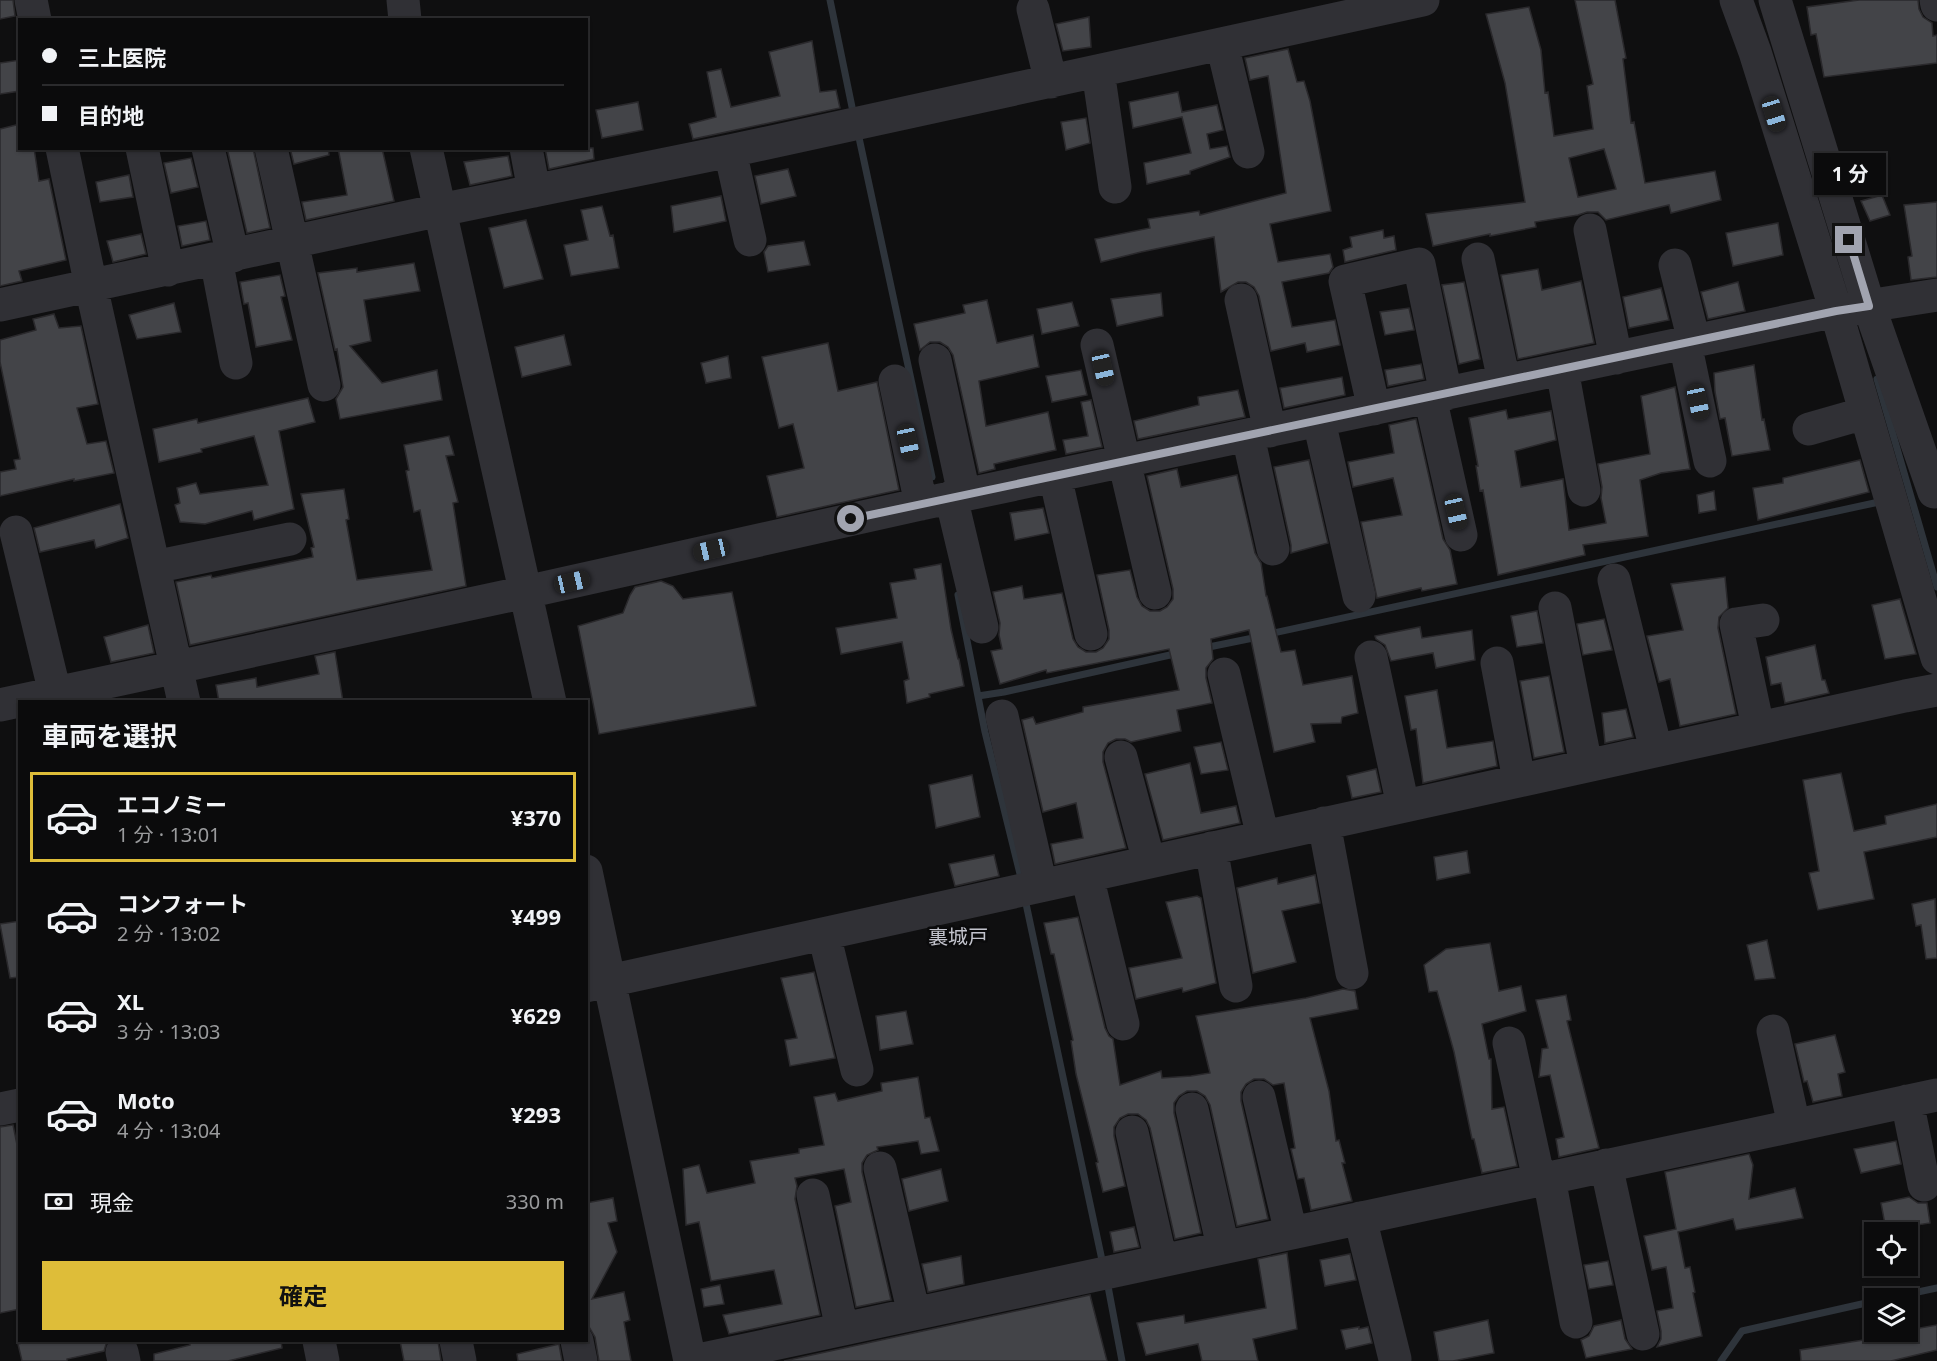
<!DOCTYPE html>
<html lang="ja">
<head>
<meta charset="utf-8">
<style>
	:root { --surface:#0b0b0c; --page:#19191a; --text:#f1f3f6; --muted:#9a9b9d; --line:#2b2b2d; --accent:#debd39 }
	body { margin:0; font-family:"Noto Sans","Noto Sans JP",sans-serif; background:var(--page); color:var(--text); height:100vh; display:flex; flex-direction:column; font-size:22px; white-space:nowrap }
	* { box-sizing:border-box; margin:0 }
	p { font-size:20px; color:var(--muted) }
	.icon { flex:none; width:33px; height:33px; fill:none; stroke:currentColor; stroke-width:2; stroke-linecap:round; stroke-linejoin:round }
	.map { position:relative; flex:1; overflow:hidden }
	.drawer { position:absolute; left:18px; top:700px; width:570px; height:642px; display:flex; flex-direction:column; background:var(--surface); border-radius:0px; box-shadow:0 2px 4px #0004,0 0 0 2px var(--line) }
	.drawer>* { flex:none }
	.hud { position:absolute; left:18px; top:18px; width:570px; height:132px; border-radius:0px; box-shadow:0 2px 4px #0004,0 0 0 2px var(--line); display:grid; align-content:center; height:132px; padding:0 24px; background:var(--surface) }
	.controls { position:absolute; left:1864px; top:1222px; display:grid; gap:12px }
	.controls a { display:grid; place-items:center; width:54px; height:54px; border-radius:0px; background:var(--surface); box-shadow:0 2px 4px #0004,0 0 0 2px var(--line); font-size:30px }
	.end { position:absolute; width:27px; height:27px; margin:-14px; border:8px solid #a1a4b0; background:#111; box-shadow:0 0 0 3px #111 }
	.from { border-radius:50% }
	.bubble { position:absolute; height:42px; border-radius:0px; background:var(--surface); box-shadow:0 2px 4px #0004,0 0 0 2px var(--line); font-size:20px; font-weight:700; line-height:42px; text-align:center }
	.car { position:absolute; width:18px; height:36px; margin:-18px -9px; border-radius:8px; box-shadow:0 0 4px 2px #0007; background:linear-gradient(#222 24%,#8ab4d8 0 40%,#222 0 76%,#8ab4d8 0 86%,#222 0) }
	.hud b { display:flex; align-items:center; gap:21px; height:57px; font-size:22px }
	.hud b+b { border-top:2px solid var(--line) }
	.hud i { width:15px; height:15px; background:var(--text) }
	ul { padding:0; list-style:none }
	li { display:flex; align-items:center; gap:18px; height:90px; margin:0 12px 9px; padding:0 12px; border:3px solid transparent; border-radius:0px }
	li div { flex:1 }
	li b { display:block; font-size:22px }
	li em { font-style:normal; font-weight:700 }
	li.on { border-color:var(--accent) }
	li>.icon { width:54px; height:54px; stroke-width:1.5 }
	h2 { padding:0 24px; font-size:27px; line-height:72px }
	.pay { display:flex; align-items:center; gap:15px; height:66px; padding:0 24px; font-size:22px }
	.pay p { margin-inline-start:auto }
	.button { display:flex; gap:12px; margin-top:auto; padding:12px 24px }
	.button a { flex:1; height:69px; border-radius:0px; background:var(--accent); color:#111; font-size:24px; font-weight:700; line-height:69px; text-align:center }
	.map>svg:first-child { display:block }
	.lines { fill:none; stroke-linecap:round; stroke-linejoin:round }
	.stream { stroke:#2e343b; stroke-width:7 }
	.building { fill:#434448; stroke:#2a292c; stroke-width:1.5; fill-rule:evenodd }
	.minor { stroke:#303035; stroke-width:33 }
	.route { stroke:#a1a4b0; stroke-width:8 }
	.labels { text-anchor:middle; stroke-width:5; stroke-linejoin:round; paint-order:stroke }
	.quarter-label { font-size:20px; fill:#c2c3cc; stroke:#0a0a0b }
</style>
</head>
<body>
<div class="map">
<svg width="1937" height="1361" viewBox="0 0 1937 1361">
	<rect width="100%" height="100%" fill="#0f0f10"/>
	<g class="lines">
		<path class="stream" d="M830,0L852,107
			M858,133L932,477
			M1877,379L1937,587
			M958,595L985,732L1021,878
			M1269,634L1879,502
			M1204,648L1258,637
			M978,696L1004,692L1179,653
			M1025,899L1102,1260
			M1107,1281L1122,1361
			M1885,1299L1937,1288
			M1721,1361L1742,1331L1875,1301"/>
	</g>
	<path class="building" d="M0,0H13L15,16L0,19Z
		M1575,0H1615L1626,58L1623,59L1631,123L1634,122L1645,183L1715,171L1721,200L1671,213L1669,205L1606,220L1598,212H1587L1578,215L1535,222L1536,227L1490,236V234L1433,246L1426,214L1525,202L1505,83L1486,14L1529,7L1541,50L1545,93L1548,92L1554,136L1593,129L1587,86L1593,84ZM1604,149L1616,189L1578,197L1569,158Z
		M1859,0H1918L1919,9L1923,17L1932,23L1933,36L1937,35V63L1824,77L1816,34L1811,35L1807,7Z
		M1089,17L1091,47L1063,51L1056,24Z
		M812,41L820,92L836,90L840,108L693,139L689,124L716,117L707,72L721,69L731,107L780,96L769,52Z
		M1288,49L1297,82L1304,81L1310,101L1331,211L1270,224L1278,262L1330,254L1333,267L1329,273L1282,282L1292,327L1335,320L1340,345L1307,352L1305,343L1271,351L1259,296L1254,287L1246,282H1238L1221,292L1214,237L1141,252L1101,262L1095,239L1150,228L1148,219L1199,211L1200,215L1286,193L1268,76L1250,80L1245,58Z
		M20,60V91L0,94V63Z
		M1178,92L1182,112L1217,105L1223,130L1207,134L1210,149L1227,146L1230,157L1190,171V174L1147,184L1144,163L1191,153L1182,117L1133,128L1129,102Z
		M638,102L643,130L602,138L596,110Z
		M1086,118L1090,143L1066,150L1061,122Z
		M20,124V148H34L39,181L49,179L66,260L19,271L22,281L0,286V129Z
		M227,148H253L270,228L247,233Z
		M290,148H328L329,155L294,164Z
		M338,148H382L394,201L306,220L302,202L347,195Z
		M545,148H593L594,159L549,169Z
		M508,156L512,176L470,185L464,162Z
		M191,158L198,187L171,193L164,163Z
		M788,169L796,196L761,204L755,176Z
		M129,175L133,197L100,202L96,182Z
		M1882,195L1890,215L1870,221L1861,201Z
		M721,196L726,221L674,232L671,206Z
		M1937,202V277L1911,280L1908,257L1912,256L1904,205Z
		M602,206L610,236L613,235L619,268L571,276L564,245L588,240L581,210Z
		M526,220L543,279L504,288L489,228Z
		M206,221L210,240L182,246L178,226Z
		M1778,223L1783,255L1733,266L1726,233Z
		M1383,230L1384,238L1394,236L1396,250L1345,262L1343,250L1352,247L1350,237Z
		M141,234L146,254L113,262L107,241Z
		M804,241L810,265L768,272L764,252L768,246Z
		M414,263L420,291L364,300L371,341L350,346L382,383L437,370L442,400L340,419L336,399L343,387L342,381L337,349L335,350L318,273L357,268V272Z
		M1538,269L1542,290L1581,281L1594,343L1518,359L1501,275Z
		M280,275L285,296L281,297L292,340L256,347L248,303L244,304L240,282Z
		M1464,282L1480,359L1459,364L1442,285Z
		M1738,282L1745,311L1708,319L1701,292Z
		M1661,288L1669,320L1629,328L1623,297Z
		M1161,293L1163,316L1117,326L1111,299Z
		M987,300L997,343L1033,335L1039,367L979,381L986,426L1048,412L1056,450L994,464L995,469L979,473L953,355L948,347L940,342H930L920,350L914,324L965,313L963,305Z
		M1072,302L1079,326L1042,334L1037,309Z
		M174,303L181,332L137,339L129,315Z
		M1409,308L1414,330L1385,335L1380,312Z
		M54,314L59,328L81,326L98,404L77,408L87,444L106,441L114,473L74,481V479L0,496V472L16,469L14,460L20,459L0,362V340L36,330L33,319Z
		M564,335L571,365L522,377L515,347Z
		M828,343L838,391L877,382L899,490L777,517L767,476L804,468L793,424L779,428L762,357Z
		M728,356L731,378L706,383L701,363Z
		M1421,364L1424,379L1388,386L1385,370Z
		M1754,365L1762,420L1764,419L1770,450L1732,456L1725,418L1720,419L1715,392L1714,373Z
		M1081,370L1087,395L1052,402L1046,376Z
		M1342,377L1345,395L1284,408L1280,388Z
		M1675,387L1690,469L1661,473L1640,480L1648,536L1583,545L1585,555L1498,575L1483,490L1480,491L1476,466H1478L1469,418L1506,410L1508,419L1551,411L1556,440L1515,451L1521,487L1563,479L1569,530L1606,523L1601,498L1602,487L1598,464L1650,454L1641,396Z
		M1238,390L1245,417L1138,439L1134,421L1199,405L1198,397Z
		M308,398L315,422L279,431L294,509L254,520L252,511L205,524L180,522L175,505L180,503L177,488L196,483L200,494L268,485L254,436L201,449L202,452L159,462L153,429L197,419L198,423Z
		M1091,400L1102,447L1066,454L1063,440L1088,436L1081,402Z
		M1416,419L1443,539L1450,550L1457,584L1422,591L1421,588L1377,598L1361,522L1402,515L1393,478L1353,487L1348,462L1394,453L1389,425Z
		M449,436L454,455L446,456L458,502L453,503L466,586L190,645L176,582L211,575L212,578L313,557L311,548L314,547L301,494L344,489L349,519L346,520L357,580L432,570L420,510L414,512L406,471L409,470L404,445Z
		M1309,460L1328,543L1291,553V545L1274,467Z
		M1860,460L1869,492L1758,520L1753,488L1783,483V478Z
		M1177,469L1181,487L1237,475L1255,553L1261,563L1266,596H1267L1281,652L1295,650L1303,685L1352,676L1358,713L1342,717L1341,723L1311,724L1315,742L1274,752L1249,630L1211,639L1213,659L1206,668V678L1212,703L1177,710L1181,731L1131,742L1125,739H1116L1108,743L1103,752V762L1126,848L1055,864L1051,844L1083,838L1076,803L1043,812L1022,720L1033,717L1036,724L1083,712V707L1179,690L1169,649L1047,673L1046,670L1000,684L991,651L1002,649L999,635L1000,623L993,592L1022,586L1024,599L1062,593L1073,639L1078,647L1086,652H1096L1103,648L1109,639V630L1097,575L1130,570L1137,597L1142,606L1150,611H1160L1167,607L1173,599V589L1147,476Z
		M1714,491L1716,510L1699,513L1697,495Z
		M120,504L128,538L96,548L94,540L40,552L34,528Z
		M1043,508L1049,533L1015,540L1010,513Z
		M941,564L951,629L958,659H959L964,686L929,694L930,697L907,703L904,681L909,679L902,642L841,654L836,628L897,618L890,583L916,579L914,569Z
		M1725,577L1728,608L1719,617L1718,628L1736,714L1680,726L1670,679L1659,682L1647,636L1683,630L1671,584Z
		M661,581L673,586L683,599L732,592L756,706L599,734L578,626L623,613L630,595L635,587Z
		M1900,599L1916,654L1885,659L1872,605Z
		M1537,611L1543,643L1517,647L1511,616Z
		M1604,619L1612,650L1583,655L1577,624Z
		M148,625L154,653L111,662L104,637Z
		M1420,627L1422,638L1472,630L1475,660L1436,668L1433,653L1391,661L1385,645L1376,639L1375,636Z
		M1815,645L1822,680H1825L1829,693L1785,703L1781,683L1771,685L1766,657Z
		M335,652L343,702H219L216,685L256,678L257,687L319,674L315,656Z
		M1549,676L1564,752L1534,758L1520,681Z
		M1437,690L1447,748L1493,741L1497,766L1423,783L1416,729L1411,730L1405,696Z
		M1626,709L1633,737L1605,743L1602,713Z
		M1221,742L1228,770L1201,774L1194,747Z
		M1190,763L1201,813L1236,806L1240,823L1163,840L1145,774Z
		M1376,769L1381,792L1352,798L1347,776Z
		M1841,773L1854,831L1886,824L1885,816L1937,804V837L1864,852L1874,899L1818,910L1809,873L1819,871L1803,780Z
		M972,775L980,817L936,828L929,785Z
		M1467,851L1470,873L1437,880L1434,857Z
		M994,855L999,876L955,886L949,864Z
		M1315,875L1320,903L1282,911L1296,962L1253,973L1237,888L1277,878L1278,884Z
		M1197,896L1201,898L1216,983L1183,992L1182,988L1136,999L1129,968L1182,958L1166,902Z
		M1935,899L1937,958L1926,959L1921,925L1916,926L1912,904Z
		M1078,917L1105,1028L1109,1036L1113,1039L1120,1085L1161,1071L1162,1078L1191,1076L1210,1073L1196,1016L1306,998L1343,989L1355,991L1358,1009L1310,1018L1329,1091L1336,1141L1339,1140L1345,1163H1342L1352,1201L1311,1210L1304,1178L1298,1179L1291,1149L1295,1148L1284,1083L1273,1085L1264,1079H1254L1246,1084L1241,1092V1101L1268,1219L1237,1226L1210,1105L1205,1096L1197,1091H1187L1179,1096L1174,1103V1113L1201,1233L1175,1239L1150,1128L1146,1120L1138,1114H1128L1120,1118L1114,1127V1136L1125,1186L1103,1192L1096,1163L1098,1162L1076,1074L1071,1041L1073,1040L1054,954H1051L1044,923Z
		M20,921V977L10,978L0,924Z
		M1767,940L1775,978L1755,980L1747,945Z
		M1490,943L1499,991L1521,986L1526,1011L1482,1024L1489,1059H1491L1492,1109L1504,1107L1517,1166L1482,1173L1474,1139H1472L1454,1052L1437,991L1429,992L1424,965L1446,949Z
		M814,972L835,1058L790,1066L785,1040L797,1038L781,978Z
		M1566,995L1571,1020L1567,1021L1599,1148L1559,1157L1556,1139L1564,1137L1550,1075L1539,1077L1542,1049L1548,1048L1536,1000Z
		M906,1011L913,1044L880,1050L876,1016Z
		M1835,1035L1845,1072L1838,1074L1842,1096L1813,1102L1807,1081L1804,1082L1795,1044Z
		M918,1077L925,1118L930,1117L939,1151L921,1154L918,1141L877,1147L878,1150L867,1155L862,1163V1172L891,1300L856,1307L835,1206L851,1202L844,1169L795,1178L797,1186L795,1199L820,1315L729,1334L723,1315L782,1304L774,1270L711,1281L699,1222L686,1225L683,1169L699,1165L707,1193L755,1183L750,1161L799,1153V1149L824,1145L814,1097L835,1093L838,1101L882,1091L881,1083Z
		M13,1125L20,1159V1309L0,1313V1127Z
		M1896,1141L1901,1164L1861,1173L1854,1149Z
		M1749,1154L1753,1165L1749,1199L1795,1188L1803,1218L1736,1230L1733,1219L1678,1232L1685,1268L1690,1267L1695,1292L1693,1293L1702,1336L1657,1347L1661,1339V1331L1657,1311L1673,1308L1666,1267L1652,1270L1644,1236L1676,1229L1665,1172Z
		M941,1169L948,1201L909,1211L902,1179Z
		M1909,1197L1918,1203H1927L1930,1223L1886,1230L1881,1203Z
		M613,1198L617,1221L608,1223L617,1252L592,1299L624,1292L630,1320L624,1322L631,1361H599L595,1337L589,1327L586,1316V1203Z
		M1134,1227L1139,1247L1114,1252L1110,1232Z
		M1287,1253L1297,1329L1253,1339L1258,1361H1202L1198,1344L1146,1355L1137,1323L1184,1315L1185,1323L1266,1308L1258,1259Z
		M1350,1254L1356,1280L1325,1286L1320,1260Z
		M961,1256L964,1284L928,1292L922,1264Z
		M1608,1261L1613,1285L1589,1289L1584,1265Z
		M720,1285L724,1304L704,1307L701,1289Z
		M1090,1295L1107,1361H784L918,1332Z
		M1488,1320L1494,1353L1453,1361H1439L1434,1332Z
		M1621,1320L1625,1339L1632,1349L1586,1358L1581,1340L1589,1336L1594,1326Z
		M1937,1325V1350L1891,1361H1801L1800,1350L1915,1332L1914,1329Z
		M1359,1327V1329L1368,1327L1372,1343L1346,1349L1341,1330Z
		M30,1341H107L104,1351L67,1359V1361H22L18,1344Z
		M189,1341H281L282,1348L228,1361H154V1354L190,1345Z
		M400,1341H438L441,1361H404Z
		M559,1344L562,1361H518L517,1354Z"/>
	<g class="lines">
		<path class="minor" d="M31,0L35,20
			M403,0L405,20
			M1736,0L1755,52L1836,311L1937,658
			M1775,0L1869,306L1934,492L1937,491
			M1936,0L1937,5
			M1033,9L1051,82
			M1222,44L1248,152
			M1098,71L1115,187
			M62,148L91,286L184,702
			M142,148L168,270
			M208,148L233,256
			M271,148L324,385
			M426,148L550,702
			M526,148L534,191
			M730,151L750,240
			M1590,230L1616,358
			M216,259L236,363
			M1478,259L1504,381
			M1675,265L1694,341
			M1241,300L1270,431
			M0,305L440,210L730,151L1423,0
			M1685,343L1710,461
			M1097,345L1155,593
			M935,360L964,494
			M1562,369L1584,490
			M895,381L921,504
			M1430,397L1461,535
			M1374,409L1345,281L1419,264L1446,394
			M1319,421L1359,596
			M1809,429L1865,413
			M1248,436L1273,549
			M1055,476L1091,634
			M951,497L982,627
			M16,532L55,693
			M154,567L290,539
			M1614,580L1656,750
			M1555,608L1586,765
			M1371,657L1403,806
			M1497,663L1519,780
			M1224,674L1263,837
			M0,705L526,592L921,504L1836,311L1937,295
			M1002,716L1041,886
			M1758,727L1736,624L1763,620
			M1121,757L1149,862
			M1324,823L1352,973
			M1211,848L1236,986
			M586,871L690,1361
			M1087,876L1123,1024
			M824,934L857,1070
			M586,986L1905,696L1937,690
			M1773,1031L1794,1125
			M1509,1043L1539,1180
			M1259,1097L1291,1233
			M1907,1101L1924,1185
			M0,1109L20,1105
			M1192,1109L1223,1247
			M1132,1132L1161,1261
			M1606,1165L1643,1334
			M880,1168L914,1314
			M1549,1178L1576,1322
			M813,1195L842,1329
			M1360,1218L1395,1359
			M319,1341L323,1361
			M456,1341L460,1361
			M577,1341L581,1361
			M122,1352L124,1361
			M694,1361L1937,1095"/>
	</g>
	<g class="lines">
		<path class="route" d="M851,519L1836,311L1869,306L1849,240"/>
	</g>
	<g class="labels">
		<g class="quarter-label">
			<text x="958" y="944">裏城戸</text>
		</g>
	</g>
</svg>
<div class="controls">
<a><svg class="icon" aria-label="locate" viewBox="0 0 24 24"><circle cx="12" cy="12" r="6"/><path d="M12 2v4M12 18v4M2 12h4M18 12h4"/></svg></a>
<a><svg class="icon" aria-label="layers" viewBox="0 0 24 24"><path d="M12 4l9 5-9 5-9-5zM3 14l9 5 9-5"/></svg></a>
</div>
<i class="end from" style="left:851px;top:519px"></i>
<i class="end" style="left:1849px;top:240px"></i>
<div class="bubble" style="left:1814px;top:153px;width:72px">1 分</div>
<i class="car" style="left:1774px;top:114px;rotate:163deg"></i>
<i class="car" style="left:1103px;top:368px;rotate:167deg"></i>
<i class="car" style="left:1698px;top:402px;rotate:168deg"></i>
<i class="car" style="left:908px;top:442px;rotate:168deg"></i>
<i class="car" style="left:1456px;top:512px;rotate:167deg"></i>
<i class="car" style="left:711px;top:550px;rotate:257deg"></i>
<i class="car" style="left:572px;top:582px;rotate:77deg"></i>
<div class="hud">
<b><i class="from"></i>三上医院</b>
<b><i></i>目的地</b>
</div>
<section class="drawer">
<h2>車両を選択</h2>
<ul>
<li class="on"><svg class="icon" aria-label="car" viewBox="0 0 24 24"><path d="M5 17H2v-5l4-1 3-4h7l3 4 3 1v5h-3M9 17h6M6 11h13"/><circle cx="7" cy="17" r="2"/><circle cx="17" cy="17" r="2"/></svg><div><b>エコノミー</b><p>1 分 · 13:01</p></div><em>¥370</em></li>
<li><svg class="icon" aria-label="car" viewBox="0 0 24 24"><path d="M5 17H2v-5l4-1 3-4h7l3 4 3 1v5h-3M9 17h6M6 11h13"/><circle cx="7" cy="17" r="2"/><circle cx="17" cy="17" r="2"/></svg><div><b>コンフォート</b><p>2 分 · 13:02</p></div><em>¥499</em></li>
<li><svg class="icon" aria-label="car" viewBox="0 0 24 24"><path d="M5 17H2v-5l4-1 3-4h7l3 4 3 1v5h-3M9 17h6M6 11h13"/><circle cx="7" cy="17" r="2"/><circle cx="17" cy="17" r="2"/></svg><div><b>XL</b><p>3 分 · 13:03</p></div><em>¥629</em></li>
<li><svg class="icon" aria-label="car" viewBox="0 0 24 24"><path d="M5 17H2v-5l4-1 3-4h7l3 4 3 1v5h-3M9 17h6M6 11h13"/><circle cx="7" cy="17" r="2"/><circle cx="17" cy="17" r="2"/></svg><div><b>Moto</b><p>4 分 · 13:04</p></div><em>¥293</em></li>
</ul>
<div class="pay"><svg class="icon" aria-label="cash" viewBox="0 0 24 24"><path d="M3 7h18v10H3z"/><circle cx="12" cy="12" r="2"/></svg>現金<p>330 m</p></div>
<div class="button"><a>確定</a></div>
</section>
</div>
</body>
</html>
